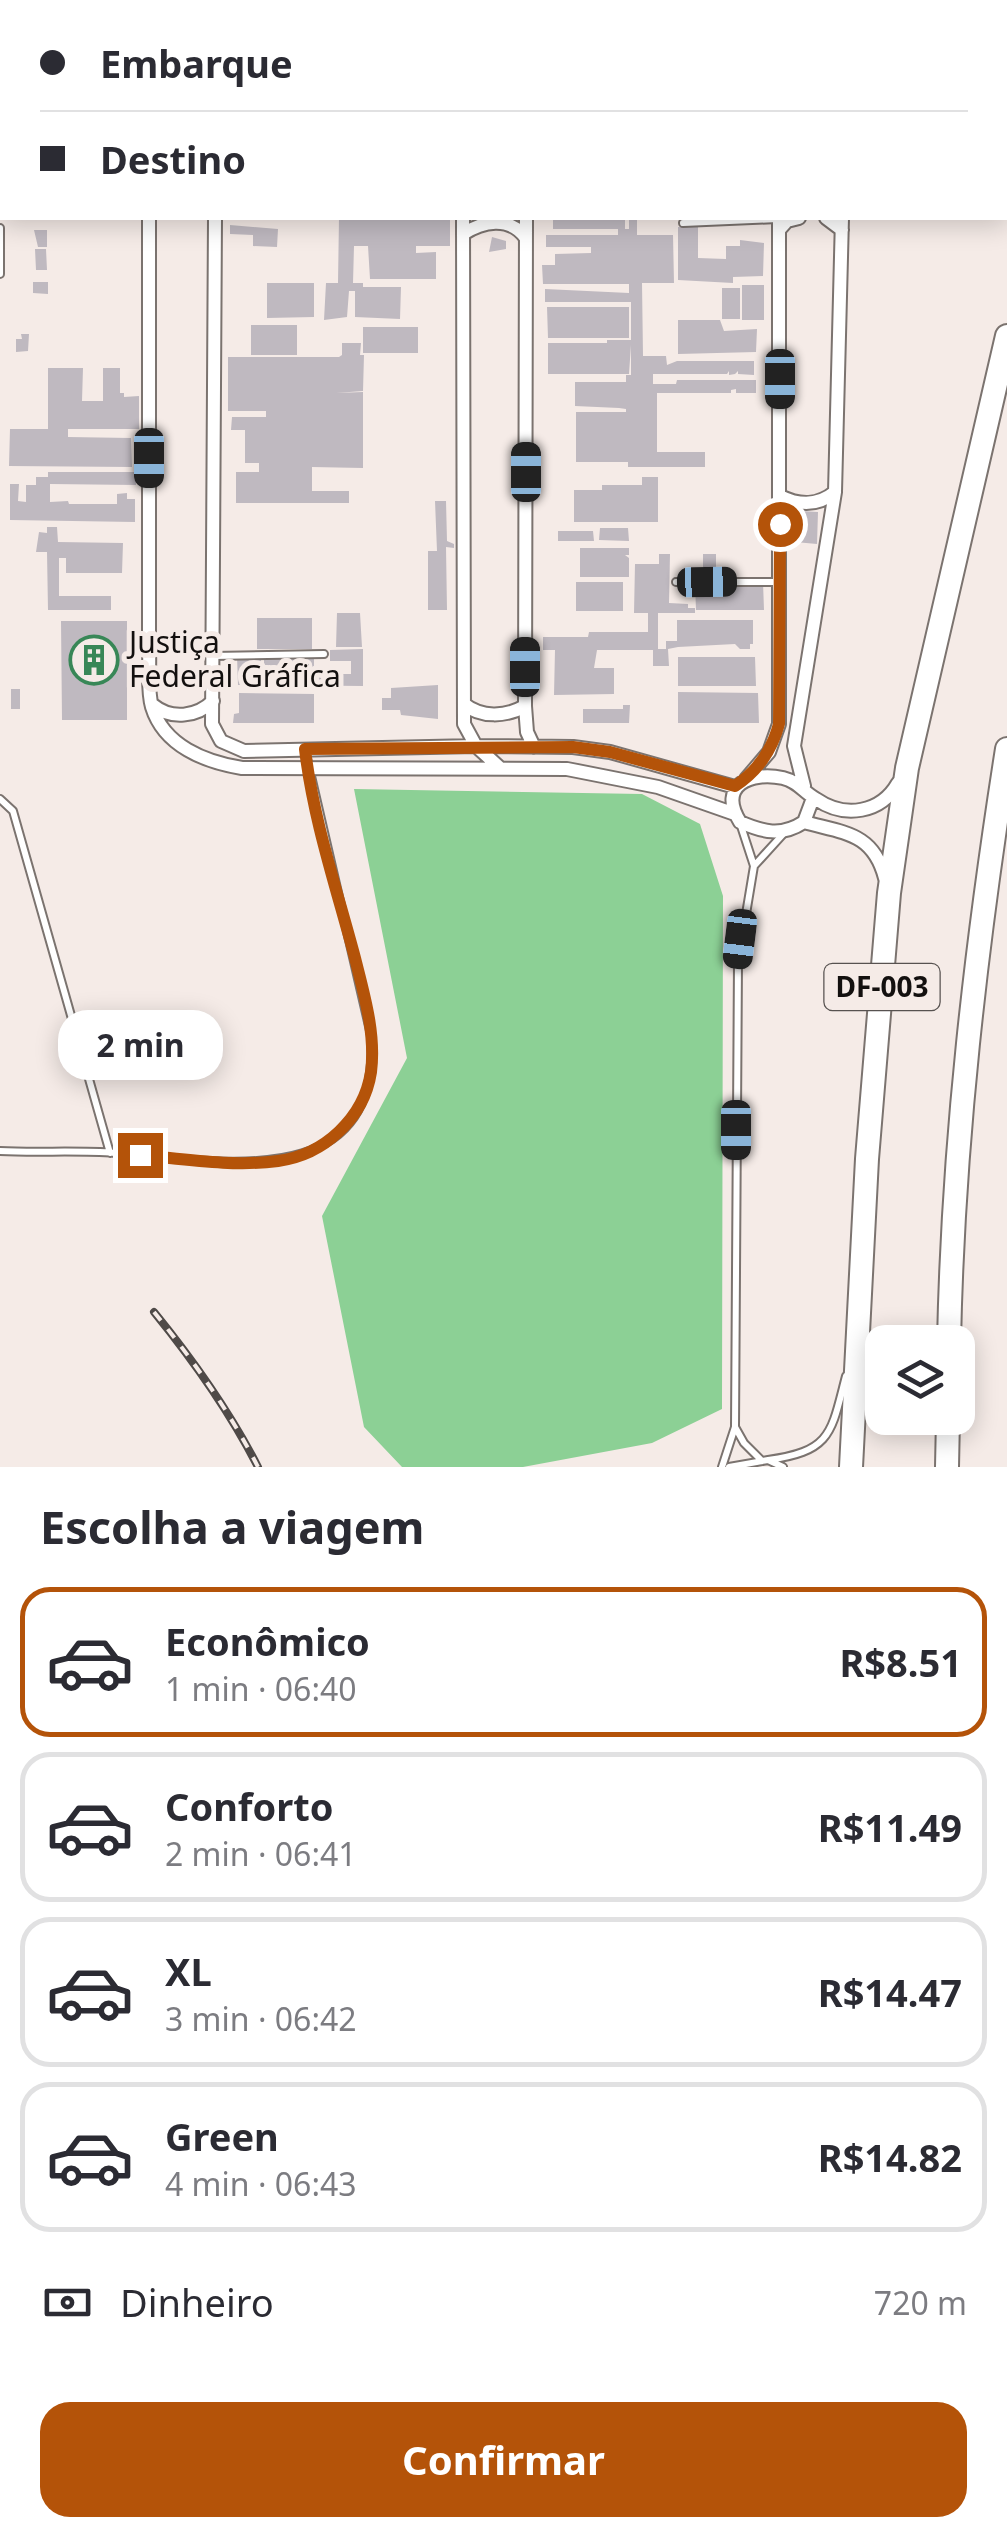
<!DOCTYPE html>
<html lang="pt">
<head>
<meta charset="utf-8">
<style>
	:root { --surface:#fff; --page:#f7f7f7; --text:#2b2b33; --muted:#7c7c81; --line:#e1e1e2; --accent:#b45309 }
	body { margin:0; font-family:"Noto Sans",sans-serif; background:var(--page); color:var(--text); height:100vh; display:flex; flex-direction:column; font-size:38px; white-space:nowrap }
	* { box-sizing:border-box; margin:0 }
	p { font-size:32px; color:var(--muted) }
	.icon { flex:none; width:55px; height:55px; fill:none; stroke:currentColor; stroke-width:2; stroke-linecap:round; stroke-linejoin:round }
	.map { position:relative; height:1467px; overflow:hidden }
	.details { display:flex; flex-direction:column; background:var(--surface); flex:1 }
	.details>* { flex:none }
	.banner { position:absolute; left:0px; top:0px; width:1008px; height:220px; box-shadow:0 5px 25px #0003; display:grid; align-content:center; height:220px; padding:0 40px; background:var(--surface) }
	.controls { position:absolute; left:865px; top:1325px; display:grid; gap:20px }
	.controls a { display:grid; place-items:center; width:110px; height:110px; border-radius:20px; background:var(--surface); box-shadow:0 5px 25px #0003; font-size:50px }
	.end { position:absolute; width:45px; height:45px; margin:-22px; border:12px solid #b45309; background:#fff; box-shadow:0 0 0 5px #fff }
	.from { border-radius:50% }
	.bubble { position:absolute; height:70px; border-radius:30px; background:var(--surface); box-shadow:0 5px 25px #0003; font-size:32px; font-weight:700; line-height:70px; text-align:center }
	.car { position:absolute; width:30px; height:60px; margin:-30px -15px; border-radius:12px; box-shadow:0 0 8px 2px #0007; background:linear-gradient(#222 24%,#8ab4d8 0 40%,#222 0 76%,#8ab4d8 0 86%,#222 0) }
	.banner b { display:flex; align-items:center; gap:35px; height:95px; font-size:38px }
	.banner b+b { border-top:2px solid var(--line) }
	.banner i { width:25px; height:25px; background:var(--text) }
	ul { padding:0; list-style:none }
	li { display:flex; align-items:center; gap:30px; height:150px; margin:0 20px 15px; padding:0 20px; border:5px solid var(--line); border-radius:30px }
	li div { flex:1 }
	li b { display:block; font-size:38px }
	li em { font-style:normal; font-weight:700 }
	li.on { border-color:var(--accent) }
	li>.icon { width:90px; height:90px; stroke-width:1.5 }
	h2 { padding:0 40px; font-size:45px; line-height:120px }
	.pay { display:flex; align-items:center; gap:25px; height:110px; padding:0 40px; font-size:38px }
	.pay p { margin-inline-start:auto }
	.primary-button { display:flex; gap:20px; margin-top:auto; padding:20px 40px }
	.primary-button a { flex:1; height:115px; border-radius:30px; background:var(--accent); color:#fff; font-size:40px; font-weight:700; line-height:115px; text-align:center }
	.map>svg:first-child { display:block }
	.green { fill:#8cd095 }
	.building { fill:#bfb9c0 }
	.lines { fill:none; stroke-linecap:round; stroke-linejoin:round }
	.lane-casing { stroke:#7b736f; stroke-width:10 }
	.street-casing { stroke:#7b736f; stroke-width:16 }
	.highway-casing { stroke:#7b736f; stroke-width:26 }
	.lane { stroke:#fff; stroke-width:6 }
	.street { stroke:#fff; stroke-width:12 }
	.highway { stroke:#fff; stroke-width:22 }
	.rail-casing { stroke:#4f4a48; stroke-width:8 }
	.rail { stroke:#f5ebe7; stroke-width:4; stroke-dasharray:11; stroke-linecap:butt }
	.route { stroke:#b45309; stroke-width:12 }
	.labels { text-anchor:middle; stroke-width:10; stroke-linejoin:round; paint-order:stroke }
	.shield { fill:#f5ebe7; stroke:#575250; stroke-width:2.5 }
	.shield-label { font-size:28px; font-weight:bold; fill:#13100f }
	.poi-label { font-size:30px; fill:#13100f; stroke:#f5ebe7; text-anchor:start }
</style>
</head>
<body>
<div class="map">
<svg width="1007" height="1467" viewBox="0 0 1007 1467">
	<rect width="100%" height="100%" fill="#f5ebe7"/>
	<path class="green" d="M354,789L642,794L700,824L723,896L722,1409L652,1443L523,1467H402L364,1427L322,1216L407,1058Z"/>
	<path class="building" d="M339,218H450V246H416V253L436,252V279H370L368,246H354L353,283H363V287H401L400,319L355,317V291H349L347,317L324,320L326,283H338Z
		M553,218H625V229H629V218H637V235H673L674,283H642L643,356H666L667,365L677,361H754V375L738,374V371L735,374L729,375V371L727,374H653V384H676L677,380H756V393H736V389L731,390V393H657V452H705V467H628V462H576V412H626V409L619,408L575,406V382H626V375H631V345L629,374H548V343H607V340H631V302H545V289L629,293V284H543L542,265H555V254L591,253V247H546V235H618V229H553Z
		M230,225L278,229L277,247L253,246V235L230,234Z
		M678,227H698V258L726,259V246H740V240L764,243L763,276L733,277V283L678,280Z
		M34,230H47V247H38Z
		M492,237L506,241V249L489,252Z
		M35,249H46L47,270H36Z
		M33,282H48V294L33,293Z
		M267,283H314V317L267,318Z
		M742,285H764V320H742Z
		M722,288H740V319H722Z
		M547,307H629V338H548Z
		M678,320H720L724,331L757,329L756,352L678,354Z
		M251,325H297V355H251Z
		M363,327H418V353H363Z
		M21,334H29L28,351L16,352V339H22Z
		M342,343H361L360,355H364L363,391L336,393L363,392V468L312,467V491H349V503H236V472H259V463H245V430H231L232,417H266V411H228V357H339L342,355Z
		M48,368H83L82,401H103V368H120V393H124V397L139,396V429H68V437L131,438L132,467L9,466L10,429H48Z
		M48,472H136V485L50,484V502L68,501L69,504H117V494L127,493V499H135V522L10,520V484H19L18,501L26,502V485H36V477H48Z
		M642,477H658V522H574V490H602V485H642Z
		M435,501H446L447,541L454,544V548L446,547L447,610H428V551H437Z
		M801,511L818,512L817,544L795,542Z
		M47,527H57L58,542L123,543L122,573H66V558H59V596H111V610H48L47,552H36L39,532L47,533Z
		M600,528H628L629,541L599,540Z
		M558,531H593L594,541H558Z
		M580,548H629V555H625L629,558V577H580Z
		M659,554H670L669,603L688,604V608H695V613H658V649H666V641H677V620H753V644H750V649H740L735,644L678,647L668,649L669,666H653V650H597L594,668H614V694L554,695L555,650H543V637H588L589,632H648V613H634L635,564H659Z
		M703,554H716V568H703Z
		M576,582H623V611H576Z
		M763,582L764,610H696L695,583Z
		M337,613H360L362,647H336Z
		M257,618H312V649H257Z
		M61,621H127V720H62Z
		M363,649V686L264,685V655H314V674H351V661H330V650Z
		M237,656H261V685H238Z
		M678,657H755L756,686H678Z
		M438,685V719L401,715L400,710H382V698H391V688Z
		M11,689H20V709H11Z
		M678,692L758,693L759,723H678Z
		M239,693L314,694V723H233L234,714L239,713Z
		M623,705H630L629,723H583V709H623Z"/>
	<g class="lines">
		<g class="lane-casing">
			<path id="lane" d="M683,223L777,219
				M0,228V274
				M676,582H780
				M213,656L324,654
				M0,799L13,811L110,1153
				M740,823L754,866L785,832
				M0,1151C38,1153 77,1150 115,1153C219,1161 382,1196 371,1035L305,750
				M735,1427L738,962L754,866
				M768,1460C832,1451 831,1433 846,1376
				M722,1467L735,1427L744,1443L762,1461
				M729,1467L768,1460L783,1467"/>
		</g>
		<g class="street-casing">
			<path id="street" d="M215,0V2
				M463,0V2
				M524,0V2
				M149,2V0
				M779,2V0
				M842,2V0
				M149,218V650C150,668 147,690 152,707C164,746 205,762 242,768L567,769L658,787L735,814
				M215,218L212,724L221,741L244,751L476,746L573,747L610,752L735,787
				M463,218L464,724L476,746L500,768
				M526,218L525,706L527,732L534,747
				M826,218L842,230
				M779,230L787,221L799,218
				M463,234C483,221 509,216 525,237
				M780,496C800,506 818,506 835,492
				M464,704C481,718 506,717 525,706
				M153,705C171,720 197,717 213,701
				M746,779L769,752L779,724V218
				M804,786L794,746L835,492L842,218
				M813,798L804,822C781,837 763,832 740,822C717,785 751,771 783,778C799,782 803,792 816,799C845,819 881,813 898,783
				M804,822C843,833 873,832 885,878"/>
		</g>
		<g class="highway-casing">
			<path id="highway" d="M949,1342C953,1143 976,946 1007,749
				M851,1467L867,1159L889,893L907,768L1007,336
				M947,1467L948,1418"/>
		</g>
		<use href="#lane" class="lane"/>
		<use href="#street" class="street"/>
		<use href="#highway" class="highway"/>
		<g class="rail-casing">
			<path id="rail" d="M154,1312C193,1360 230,1412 258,1467"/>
		</g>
		<use href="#rail" class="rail"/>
	</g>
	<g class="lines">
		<path class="route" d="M140,1155C184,1159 233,1167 278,1161C324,1155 364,1118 371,1072C376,1034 364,994 355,958C337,890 313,819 305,749L573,747L610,752L735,786C758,771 772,750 779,724L780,524"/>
	</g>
	<defs>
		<g id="building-ring" transform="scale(2.5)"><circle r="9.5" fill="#f5ebe7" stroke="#388757" stroke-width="1.5"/><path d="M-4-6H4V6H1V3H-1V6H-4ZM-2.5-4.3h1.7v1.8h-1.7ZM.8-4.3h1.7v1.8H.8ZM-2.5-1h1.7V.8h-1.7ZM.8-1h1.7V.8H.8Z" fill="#388757"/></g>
	</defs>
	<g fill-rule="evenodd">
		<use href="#building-ring" x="94" y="660"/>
	</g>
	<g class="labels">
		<rect class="shield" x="824.5" y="964" width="115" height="46" rx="8"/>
		<g class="shield-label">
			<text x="882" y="997">DF-003</text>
		</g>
		<g class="poi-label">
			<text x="129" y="653">Justiça<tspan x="129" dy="34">Federal Gráfica</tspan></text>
		</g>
	</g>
</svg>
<div class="controls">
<a><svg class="icon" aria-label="layers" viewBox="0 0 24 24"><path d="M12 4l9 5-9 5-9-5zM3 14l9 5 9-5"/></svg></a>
</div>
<i class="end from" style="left:780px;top:524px"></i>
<i class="end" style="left:140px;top:1155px"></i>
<div class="bubble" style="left:58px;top:1010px;width:165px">2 min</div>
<i class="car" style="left:780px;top:379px;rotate:180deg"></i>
<i class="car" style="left:149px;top:458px;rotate:180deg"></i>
<i class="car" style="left:526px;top:472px;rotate:0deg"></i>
<i class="car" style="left:707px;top:582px;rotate:89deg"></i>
<i class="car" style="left:525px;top:667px;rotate:0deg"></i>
<i class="car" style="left:740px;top:939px;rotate:187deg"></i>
<i class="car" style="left:736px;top:1130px;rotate:180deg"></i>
<div class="banner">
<b><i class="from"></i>Embarque</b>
<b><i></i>Destino</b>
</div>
</div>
<section class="details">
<h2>Escolha a viagem</h2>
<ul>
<li class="on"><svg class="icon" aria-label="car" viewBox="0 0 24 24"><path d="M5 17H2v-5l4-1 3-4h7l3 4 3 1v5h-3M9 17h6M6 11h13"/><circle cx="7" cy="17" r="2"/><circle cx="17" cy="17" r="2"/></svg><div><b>Econômico</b><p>1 min · 06:40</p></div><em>R$8.51</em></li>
<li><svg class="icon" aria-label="car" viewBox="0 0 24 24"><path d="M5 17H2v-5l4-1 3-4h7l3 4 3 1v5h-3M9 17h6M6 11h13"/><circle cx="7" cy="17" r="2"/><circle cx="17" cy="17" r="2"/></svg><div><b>Conforto</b><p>2 min · 06:41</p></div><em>R$11.49</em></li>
<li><svg class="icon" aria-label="car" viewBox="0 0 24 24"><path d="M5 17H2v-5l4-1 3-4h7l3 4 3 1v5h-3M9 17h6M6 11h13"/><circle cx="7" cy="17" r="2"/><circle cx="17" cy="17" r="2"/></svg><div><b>XL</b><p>3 min · 06:42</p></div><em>R$14.47</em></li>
<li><svg class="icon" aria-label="car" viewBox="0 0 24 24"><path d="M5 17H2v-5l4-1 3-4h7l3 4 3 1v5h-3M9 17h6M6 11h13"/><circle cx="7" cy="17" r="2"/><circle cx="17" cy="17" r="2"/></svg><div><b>Green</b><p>4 min · 06:43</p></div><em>R$14.82</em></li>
</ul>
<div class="pay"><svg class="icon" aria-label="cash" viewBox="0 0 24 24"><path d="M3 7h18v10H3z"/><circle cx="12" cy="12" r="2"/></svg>Dinheiro<p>720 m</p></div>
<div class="primary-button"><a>Confirmar</a></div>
</section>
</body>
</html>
